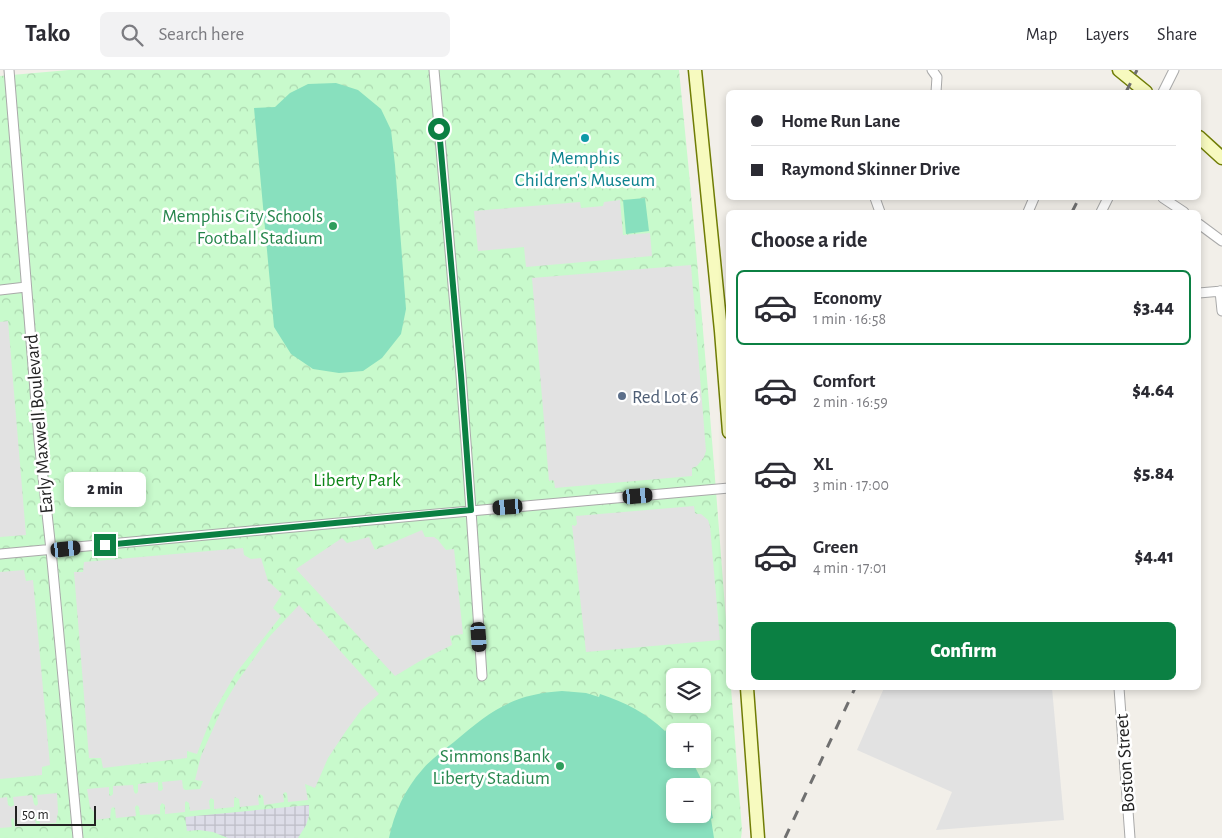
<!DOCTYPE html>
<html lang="en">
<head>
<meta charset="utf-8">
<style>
	:root { --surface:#fff; --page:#f2f2f3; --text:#2b2b33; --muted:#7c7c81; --line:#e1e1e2; --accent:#0b8043 }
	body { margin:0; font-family:"Alegreya Sans",sans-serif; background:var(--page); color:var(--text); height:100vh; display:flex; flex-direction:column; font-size:19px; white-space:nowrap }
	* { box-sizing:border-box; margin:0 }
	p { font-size:16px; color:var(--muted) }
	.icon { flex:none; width:28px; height:28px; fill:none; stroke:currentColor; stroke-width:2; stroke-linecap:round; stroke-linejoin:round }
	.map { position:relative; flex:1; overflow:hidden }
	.side { position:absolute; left:726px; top:140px; width:475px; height:480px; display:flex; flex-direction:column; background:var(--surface); border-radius:8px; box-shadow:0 2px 8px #0003 }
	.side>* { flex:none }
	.guide { position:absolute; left:726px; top:20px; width:475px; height:110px; border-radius:8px; box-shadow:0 2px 8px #0003; display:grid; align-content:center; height:110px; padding:0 25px; background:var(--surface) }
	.controls { position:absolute; left:666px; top:598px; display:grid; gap:10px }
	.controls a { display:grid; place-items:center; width:45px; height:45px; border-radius:8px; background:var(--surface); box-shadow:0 2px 8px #0003; font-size:25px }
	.scale { position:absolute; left:15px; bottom:12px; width:81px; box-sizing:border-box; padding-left:5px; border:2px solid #222; border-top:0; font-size:14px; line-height:18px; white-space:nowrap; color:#222; -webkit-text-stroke:4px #fff; paint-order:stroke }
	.end { position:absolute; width:22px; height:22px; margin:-11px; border:6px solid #0b8043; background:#fff; box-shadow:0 0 0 2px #fff }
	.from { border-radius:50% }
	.bubble { position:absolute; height:35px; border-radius:8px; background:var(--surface); box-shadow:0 2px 8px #0003; font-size:16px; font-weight:800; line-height:35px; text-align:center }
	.car { position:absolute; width:15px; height:30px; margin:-15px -8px; border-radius:6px; box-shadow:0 0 4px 1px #0007; background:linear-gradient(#222 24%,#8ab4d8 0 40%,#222 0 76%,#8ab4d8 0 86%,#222 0) }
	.guide b { display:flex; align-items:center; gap:18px; height:48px; font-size:19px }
	.guide b+b { border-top:1px solid var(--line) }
	.guide i { width:12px; height:12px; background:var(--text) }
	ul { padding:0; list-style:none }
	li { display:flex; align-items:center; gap:15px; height:75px; margin:0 10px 8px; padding:0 15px; border:2px solid transparent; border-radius:8px }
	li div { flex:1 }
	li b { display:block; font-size:19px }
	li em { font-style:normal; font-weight:800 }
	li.current { border-color:var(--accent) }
	li>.icon { width:45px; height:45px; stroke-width:1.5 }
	h2 { padding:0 25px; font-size:22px; line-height:60px }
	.primary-button { display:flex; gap:10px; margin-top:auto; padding:10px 25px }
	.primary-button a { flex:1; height:58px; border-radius:8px; background:var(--accent); color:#fff; font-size:20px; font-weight:800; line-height:58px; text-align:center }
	header { display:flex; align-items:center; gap:30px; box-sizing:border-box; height:70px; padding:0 25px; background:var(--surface); border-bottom:1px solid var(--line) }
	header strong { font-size:24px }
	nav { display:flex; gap:28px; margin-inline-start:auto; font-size:18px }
	.search { width:350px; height:45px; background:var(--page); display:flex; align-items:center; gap:12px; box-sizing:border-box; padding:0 18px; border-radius:8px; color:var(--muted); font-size:19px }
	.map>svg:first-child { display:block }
	.park { fill:url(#park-crowns); fill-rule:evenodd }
	.pitch { fill:#88e0be; fill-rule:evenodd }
	.parking { fill:#e2e2e2 }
	.plaza { fill:url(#plaza-grid) }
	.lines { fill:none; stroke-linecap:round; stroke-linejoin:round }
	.street-casing { stroke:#a9a9a9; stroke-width:11 }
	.secondary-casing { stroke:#707d05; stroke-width:15 }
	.street { stroke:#fff; stroke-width:9 }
	.secondary { stroke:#f7fabf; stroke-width:12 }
	.rail { stroke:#707070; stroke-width:3; stroke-dasharray:10 10; stroke-linecap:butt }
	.route { stroke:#0b8043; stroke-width:6 }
	.culture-dot { fill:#0f9aa8; stroke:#fff; stroke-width:2 }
	.leisure-dot { fill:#2e9e5b; stroke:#fff; stroke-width:2 }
	.service-dot { fill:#5c6f8a; stroke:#fff; stroke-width:2 }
	.labels { text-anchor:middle; stroke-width:5; stroke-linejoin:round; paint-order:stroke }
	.culture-label { font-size:19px; fill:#0d838f; stroke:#fff }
	.leisure-label { font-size:19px; fill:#27864d; stroke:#fff; text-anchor:end }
	.service-label { font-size:19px; fill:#4e5e75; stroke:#fff; text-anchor:start }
	.street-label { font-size:19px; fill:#222; stroke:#fff }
	.park-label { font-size:19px; fill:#0c8416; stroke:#fff }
</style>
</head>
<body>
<header>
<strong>Tako</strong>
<div class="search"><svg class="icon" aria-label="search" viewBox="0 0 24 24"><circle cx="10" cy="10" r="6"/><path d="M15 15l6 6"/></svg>Search here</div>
<nav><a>Map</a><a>Layers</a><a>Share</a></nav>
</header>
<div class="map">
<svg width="1222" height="768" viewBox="0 0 1222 768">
	<defs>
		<pattern id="park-crowns" width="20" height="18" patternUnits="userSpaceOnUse" patternTransform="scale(1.25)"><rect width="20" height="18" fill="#c8facc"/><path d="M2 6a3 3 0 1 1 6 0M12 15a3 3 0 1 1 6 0" fill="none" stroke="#acd6af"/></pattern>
		<pattern id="plaza-grid" width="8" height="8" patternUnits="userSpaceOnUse" patternTransform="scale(1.25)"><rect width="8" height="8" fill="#dddde8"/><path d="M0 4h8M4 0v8" fill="none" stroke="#bdbdc7"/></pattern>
	</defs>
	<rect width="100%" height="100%" fill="#f2efe9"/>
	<path class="park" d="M69,0H679C699,196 714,393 729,590V618H731L742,760L741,768H0V6ZM675,606H702V634H675ZM675,661H702V689H675ZM675,716H702V744H675Z"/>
	<path class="pitch" d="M336,13L358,20L381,39L391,60L395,95L406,239L401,264L382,288L363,301L339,303L313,299L291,284L274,257L254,38L275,37L290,23L308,14Z
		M645,128L649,161L626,164L623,130Z
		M562,621L586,623L599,627L600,624C625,632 646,643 665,661L671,656L674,660L683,653L690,661H675V689H690C702,707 709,727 713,748L711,749L714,768H389C394,743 405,719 422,700C431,689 443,681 454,672C490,641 513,624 562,621ZM702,716V744H675V716Z"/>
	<path class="parking" d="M620,130L623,165L650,163L652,186L526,197L524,177L478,181L474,141L580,132L581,138L603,136L604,132Z
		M691,195L706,381L704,387L697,396L692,398V406L555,418L554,411L552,410L549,411L532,208Z
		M8,251L26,465L0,467V252Z
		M694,436L695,443L697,444H701L708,450L710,456L720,570L586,582L572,455L575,456L577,454L576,446Z
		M422,460L425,467H434L438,470L446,480L454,479L463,564L450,566L452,575L420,591L395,606L296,499L342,468L347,473L369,467L375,480Z
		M243,478L244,485L251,489L261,488L268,511L282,524L273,538L281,546L236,603L213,643L197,684L187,681V688L103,698L101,688H89L74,502H83L84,492Z
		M24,500L26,511L33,510L50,695L42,697V705L0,709V502Z
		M299,535L379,624L362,639L346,661L328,688L315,718L305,714L308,730L288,732L287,723L285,722L283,724L284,732L264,735L263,726L260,724L258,727L259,735L240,737L239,729L235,727L234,729V737L214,739V730L211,728L209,731L210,739L190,741L189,733L186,731L185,733V742L165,744V735L162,733L160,736V744L140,745L139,737L137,735L135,737L136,746L116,748L115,738L113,737L111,739L110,748L95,750L94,742L90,737L87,719L109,717V725L111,726L113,724V716L133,715L134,722L136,724L138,722V714L158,712V720L161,721L163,719L162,712L182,710L183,718L185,720L200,719L203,711L195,710L201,686L224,634L237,612L270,566Z
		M884,618H1052L1064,750L936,760L952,722L857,680Z
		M57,723L58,742L56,753L40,754L39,748L37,746L35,748L36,755L15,757L14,749L12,748L11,750L12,757L0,758V728L7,727L8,735L11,737L14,735L13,727L32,725L34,734L36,736L38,734L37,725Z"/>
	<path class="plaza" d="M309,735V746L306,755L298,768H228L213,762L199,760L187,761L185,747Z"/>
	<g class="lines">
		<g class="street-casing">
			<path id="street" d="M9,0L39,370L51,480L78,768
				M434,0L461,305L471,440L482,606
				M932,0L937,7L936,22
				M1163,22L1174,0
				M875,128L880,142
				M1163,128L1184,142
				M1028,142L1034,128
				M1101,142L1108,128
				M1199,154L1222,171
				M0,220L26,217
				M1220,221L1222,241
				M1199,223L1222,221
				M0,484L425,445L729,418
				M1119,618L1130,768"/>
		</g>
		<g class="secondary-casing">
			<path id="secondary" d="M695,0L721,261L729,362
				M1119,0L1146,22
				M1199,67L1222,88
				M747,618L758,768"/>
		</g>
		<use href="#street" class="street"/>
		<use href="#secondary" class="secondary"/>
		<path class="rail" d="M1126,22L1137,0
			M1072,142L1079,128
			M785,768L855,618"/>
	</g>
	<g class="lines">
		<path class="route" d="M105,475L471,440L461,305L439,59"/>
	</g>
	<circle class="culture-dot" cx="585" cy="68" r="5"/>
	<g class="leisure-dot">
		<circle cx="333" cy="156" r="5"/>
		<circle cx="560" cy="696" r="5"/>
	</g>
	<circle class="service-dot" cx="622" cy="326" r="5"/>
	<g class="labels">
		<g class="culture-label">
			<text x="585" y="94">Memphis<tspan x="585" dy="22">Children's Museum</tspan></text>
		</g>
		<g class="leisure-label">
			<text x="323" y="152">Memphis City Schools<tspan x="323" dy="22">Football Stadium</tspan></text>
			<text x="550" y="692">Simmons Bank<tspan x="550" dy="22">Liberty Stadium</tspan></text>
		</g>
		<g class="service-label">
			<text x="632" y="333">Red Lot 6</text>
		</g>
		<g class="street-label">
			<text transform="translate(38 354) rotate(-95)" y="7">Early Maxwell Boulevard</text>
			<text transform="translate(1124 693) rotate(-94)" y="7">Boston Street</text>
		</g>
		<g class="park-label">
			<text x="357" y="416">Liberty Park</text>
		</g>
	</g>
</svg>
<div class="controls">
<a><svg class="icon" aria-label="layers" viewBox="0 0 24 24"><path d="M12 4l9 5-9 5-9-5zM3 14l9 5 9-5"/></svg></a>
<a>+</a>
<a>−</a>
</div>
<div class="scale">50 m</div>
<i class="end from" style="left:439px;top:59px"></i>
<i class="end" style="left:105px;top:475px"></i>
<div class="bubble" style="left:64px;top:402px;width:82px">2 min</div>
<i class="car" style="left:638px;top:426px;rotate:85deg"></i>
<i class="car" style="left:508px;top:437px;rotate:265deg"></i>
<i class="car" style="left:66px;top:479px;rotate:84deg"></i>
<i class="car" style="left:479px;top:567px;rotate:176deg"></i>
<div class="guide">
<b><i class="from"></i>Home Run Lane</b>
<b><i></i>Raymond Skinner Drive</b>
</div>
<section class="side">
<h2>Choose a ride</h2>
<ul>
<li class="current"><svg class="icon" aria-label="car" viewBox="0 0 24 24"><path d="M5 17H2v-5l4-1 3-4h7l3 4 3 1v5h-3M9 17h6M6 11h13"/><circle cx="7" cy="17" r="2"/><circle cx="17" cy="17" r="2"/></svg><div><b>Economy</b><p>1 min · 16:58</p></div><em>$3.44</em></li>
<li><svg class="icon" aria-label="car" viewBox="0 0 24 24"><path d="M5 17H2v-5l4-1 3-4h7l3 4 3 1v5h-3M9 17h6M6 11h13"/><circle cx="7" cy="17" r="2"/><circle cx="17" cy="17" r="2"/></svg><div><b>Comfort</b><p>2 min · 16:59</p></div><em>$4.64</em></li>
<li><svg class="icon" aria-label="car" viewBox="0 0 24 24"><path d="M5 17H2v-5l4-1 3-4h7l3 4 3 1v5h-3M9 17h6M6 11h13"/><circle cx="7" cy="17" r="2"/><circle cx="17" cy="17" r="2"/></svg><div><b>XL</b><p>3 min · 17:00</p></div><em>$5.84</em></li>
<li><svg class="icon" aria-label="car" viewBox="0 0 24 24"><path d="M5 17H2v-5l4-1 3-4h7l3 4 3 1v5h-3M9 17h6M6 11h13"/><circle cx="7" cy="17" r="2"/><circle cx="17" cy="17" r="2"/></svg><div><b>Green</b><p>4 min · 17:01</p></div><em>$4.41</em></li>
</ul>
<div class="primary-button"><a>Confirm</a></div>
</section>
</div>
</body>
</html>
